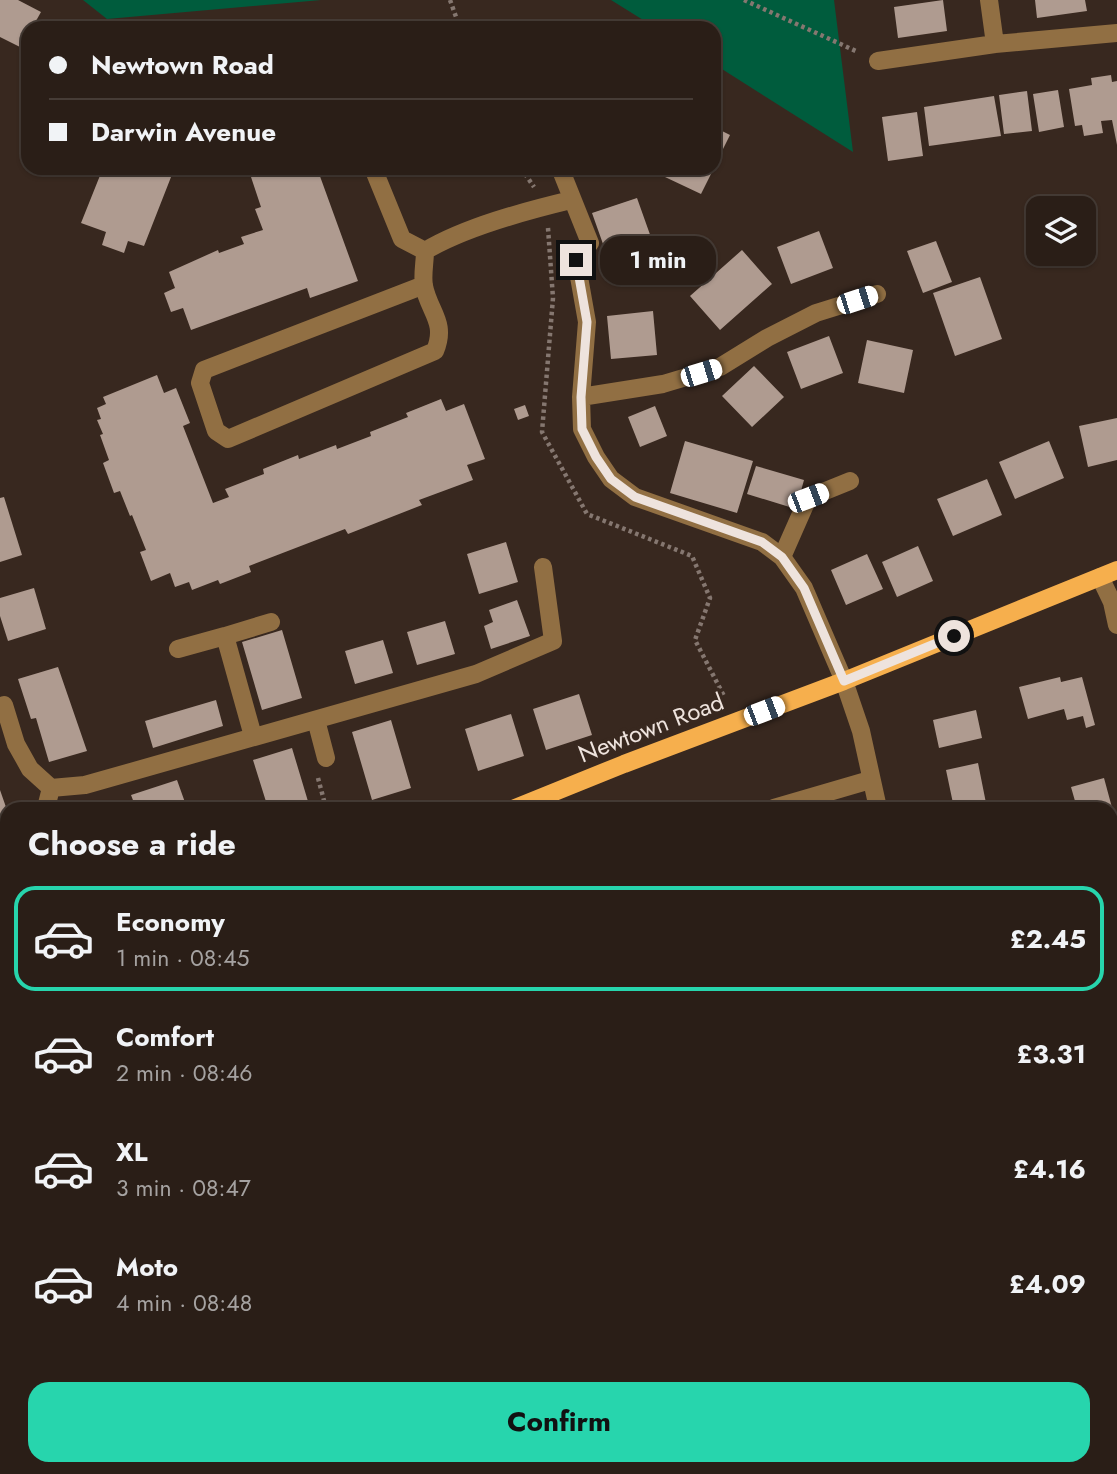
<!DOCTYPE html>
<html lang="en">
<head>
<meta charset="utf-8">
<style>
	:root { --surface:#2a1e17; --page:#362b24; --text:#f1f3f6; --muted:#a5a2a1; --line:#463c36; --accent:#27d5ad }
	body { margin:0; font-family:Jost,sans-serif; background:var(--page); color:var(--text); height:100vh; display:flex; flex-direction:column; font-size:26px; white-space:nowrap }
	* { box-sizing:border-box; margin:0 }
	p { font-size:23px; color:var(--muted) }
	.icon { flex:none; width:38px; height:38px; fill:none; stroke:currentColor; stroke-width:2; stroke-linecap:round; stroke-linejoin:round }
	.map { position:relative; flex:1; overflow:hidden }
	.details { position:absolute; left:0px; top:802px; width:1118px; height:674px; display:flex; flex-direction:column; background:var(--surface); border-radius:21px 21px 0 0; box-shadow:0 2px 5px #0004,0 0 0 2px var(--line) }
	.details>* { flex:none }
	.hud { position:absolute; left:21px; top:21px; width:700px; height:154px; border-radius:21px; box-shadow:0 2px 5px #0004,0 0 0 2px var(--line); display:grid; align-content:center; height:154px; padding:0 28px; background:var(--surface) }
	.buttons { position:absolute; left:1026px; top:196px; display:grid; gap:14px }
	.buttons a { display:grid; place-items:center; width:70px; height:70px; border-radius:14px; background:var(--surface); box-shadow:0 2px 5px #0004,0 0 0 2px var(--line); font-size:35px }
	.end { position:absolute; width:32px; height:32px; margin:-16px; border:9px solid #eee3dd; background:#111; box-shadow:0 0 0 4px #111 }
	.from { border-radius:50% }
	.bubble { position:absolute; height:49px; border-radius:21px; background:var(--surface); box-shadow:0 2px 5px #0004,0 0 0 2px var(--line); font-size:23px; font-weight:700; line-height:49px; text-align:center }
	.car { position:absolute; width:21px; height:42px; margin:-21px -10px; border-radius:9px; box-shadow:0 0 5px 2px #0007; background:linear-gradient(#fff 24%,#345 0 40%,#fff 0 76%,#345 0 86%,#fff 0) }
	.hud b { display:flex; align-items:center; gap:24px; height:66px; font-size:26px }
	.hud b+b { border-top:2px solid var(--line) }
	.hud i { width:18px; height:18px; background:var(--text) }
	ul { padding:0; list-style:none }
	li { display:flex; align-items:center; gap:21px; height:105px; margin:0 14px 10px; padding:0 14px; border:4px solid transparent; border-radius:21px }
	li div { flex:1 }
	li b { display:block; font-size:26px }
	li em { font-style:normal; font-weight:700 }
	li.current { border-color:var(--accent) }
	li>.icon { width:63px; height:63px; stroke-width:1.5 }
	h2 { padding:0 28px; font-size:32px; line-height:84px }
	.primary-button { display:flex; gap:14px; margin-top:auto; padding:14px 28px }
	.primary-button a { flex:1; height:80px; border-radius:21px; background:var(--accent); color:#111; font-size:28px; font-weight:700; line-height:80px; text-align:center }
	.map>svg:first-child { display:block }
	.green { fill:#005c3d }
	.building { fill:#af9b90 }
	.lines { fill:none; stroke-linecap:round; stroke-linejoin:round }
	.path { stroke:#857770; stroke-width:4.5; stroke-dasharray:3.5 3.5; stroke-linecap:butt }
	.minor { stroke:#916f43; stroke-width:18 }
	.major { stroke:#f6af4d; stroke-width:18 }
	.route { stroke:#eee3dd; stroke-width:9 }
	.labels { text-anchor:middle; stroke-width:7; stroke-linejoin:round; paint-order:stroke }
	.street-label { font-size:24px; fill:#eee3dd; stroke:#38281f }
</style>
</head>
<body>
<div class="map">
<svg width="1117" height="1474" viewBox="0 0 1117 1474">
	<rect width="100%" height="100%" fill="#38281f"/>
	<path class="green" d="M83,0H321L107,19Z
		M611,0H834L853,152L714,64V28H656Z"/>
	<path class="building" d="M0,0H18L41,12L32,28H28V36L22,48L0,37Z
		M943,0L947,31L898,38L894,7Z
		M1035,0H1085L1087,11L1037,18Z
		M1111,75L1112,82L1117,81V145L1112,120L1101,121L1103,133L1084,136L1082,125L1075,126L1069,89L1092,85L1091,78Z
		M1058,90L1064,127L1039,132L1033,94Z
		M1027,91L1032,131L1004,134L999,95Z
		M994,96L1001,136L929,146L924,107Z
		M917,112L923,156L888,161L882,117Z
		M714,127L730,135L714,167Z
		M103,168H180L178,174L173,172L144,246L128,241L124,253L102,245L106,232L81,223Z
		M255,168H317L358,281L310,298L307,288L191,330L183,308L171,312L164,293L175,288L169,272L218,250L219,253L244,244L241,237L263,230L255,209L261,207L251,177L257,174Z
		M670,168H714L701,194L665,177Z
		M637,198L653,243L608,258L592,213Z
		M819,231L833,268L791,284L777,247Z
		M936,241L952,282L923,293L907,251Z
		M742,250L772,284L720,330L690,296Z
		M980,277L1002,339L955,356L933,293Z
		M653,311L657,355L611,359L607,316Z
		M829,336L843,373L801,389L787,352Z
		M867,340L913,350L904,393L858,383Z
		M754,366L784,397L752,427L722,396Z
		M157,375L164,393L176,388L190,423L183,426L213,503L229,497L225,489L264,474L263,469L298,455L299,459L336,445L337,449L371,436L370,432L408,417L406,413L441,399L446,411L464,404L485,459L467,465L473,480L419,500L422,505L348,534L345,529L249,566L251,572L220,584L218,580L192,590L189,582L175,587L170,573L151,581L140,552L146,550L132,515L130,516L120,491L114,493L103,463L109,460L100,435L103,434L97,420L101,419L97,408L106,404L103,397Z
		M525,405L529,416L518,420L514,409Z
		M655,406L667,436L640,447L628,417Z
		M1117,418V460L1088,467L1079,426Z
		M685,441L753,461L737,513L670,493Z
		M1049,441L1064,478L1015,499L999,462Z
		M756,466L804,480L796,509L747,494Z
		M987,479L1002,515L953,536L937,499Z
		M4,497L22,555L0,562V498Z
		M506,542L518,582L479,594L467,554Z
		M918,546L933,581L897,597L882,562Z
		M867,554L883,589L846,605L831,570Z
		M34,588L46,629L8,641L0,616V598Z
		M517,600L530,636L491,649L484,626L493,622L489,610Z
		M445,621L455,654L417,665L407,632Z
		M282,630L302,698L262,710L242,642Z
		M383,640L393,673L355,684L345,651Z
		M58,667L87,751L49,762L36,718L31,719L18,679Z
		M1060,677L1061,682L1082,677L1095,725L1086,728L1083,716L1067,720L1064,709L1028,719L1019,687Z
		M579,694L592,735L546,750L533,709Z
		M216,700L223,726L153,748L145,721Z
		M976,710L982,738L939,748L933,720Z
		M511,714L524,756L478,771L465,729Z
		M391,720L411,788L372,800L352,732Z
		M292,748L310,808H268L253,760Z
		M978,763L987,808H954L946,770Z
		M1104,778L1117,826V830L1111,831V808H1077L1071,787Z
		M177,780L187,808H136L131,795Z
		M0,790L7,810V831L0,833Z
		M1117,858V914L1111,915V860Z
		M7,1452V1468H30L32,1474H0V1454Z
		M119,1468H151L152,1474H121Z
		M348,1468H369L379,1474H345Z
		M528,1468H565L566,1474H529Z
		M677,1468H712L710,1474H675Z
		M913,1468H968L967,1474H931Z
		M978,1468H1039L1037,1474H976Z"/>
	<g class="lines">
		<path class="path" d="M450,0L460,28
			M744,0L858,52
			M521,168L534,187
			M548,228L553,298L542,432L587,514L692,556L710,598L695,640L725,698
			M318,778L326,808"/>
		<path class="minor" d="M989,0L995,44
			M878,61L995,44L1117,33
			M373,168L402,239L425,251
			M560,168L590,243L576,260L587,322L581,397L582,429L596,457L611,479L635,497L762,542L782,557L804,588L844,681L861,731L878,808
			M424,285L204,370L200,383L216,431L228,439L435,351C447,322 429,312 424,286C422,275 425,262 425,251C465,227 525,211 571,200
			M581,397L663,384L720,367L767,338L816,313L877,294
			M782,557L808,498L850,481
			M1100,577L1112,602L1117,625
			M225,636L271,622
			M178,649L225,636L253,736
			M4,705L16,744L30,769L51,788L85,785L476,674L553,641L543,567
			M316,720L326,758
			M46,808L51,788
			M774,808L870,780
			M0,844L7,842
			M0,1035L7,1033
			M0,1311L7,1309
			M77,1468L78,1474
			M451,1474V1468
			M761,1474L762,1468"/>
		<path class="major" d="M515,808L624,764L844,681L1117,570
			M0,981L7,979"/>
	</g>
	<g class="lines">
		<path class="route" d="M576,260L587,322L581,397L582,429L596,457L611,479L635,497L762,542L782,557L804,588L844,681L954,636"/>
	</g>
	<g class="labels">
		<g class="street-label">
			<text transform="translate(651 728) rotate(-21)" y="8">Newtown Road</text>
		</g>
	</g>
</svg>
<div class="buttons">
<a><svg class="icon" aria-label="layers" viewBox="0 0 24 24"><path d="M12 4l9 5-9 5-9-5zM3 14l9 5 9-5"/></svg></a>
</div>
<i class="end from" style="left:954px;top:636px"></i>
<i class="end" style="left:576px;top:260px"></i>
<div class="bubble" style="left:600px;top:236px;width:116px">1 min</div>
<i class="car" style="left:857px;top:300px;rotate:72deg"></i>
<i class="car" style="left:701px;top:373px;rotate:73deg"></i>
<i class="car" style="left:808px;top:498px;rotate:69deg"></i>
<i class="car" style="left:764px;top:711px;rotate:69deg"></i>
<div class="hud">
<b><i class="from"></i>Newtown Road</b>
<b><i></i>Darwin Avenue</b>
</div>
<section class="details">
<h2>Choose a ride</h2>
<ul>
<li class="current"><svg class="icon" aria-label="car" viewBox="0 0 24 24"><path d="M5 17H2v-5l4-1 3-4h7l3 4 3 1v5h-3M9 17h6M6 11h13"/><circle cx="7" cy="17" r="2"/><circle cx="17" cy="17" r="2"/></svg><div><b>Economy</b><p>1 min · 08:45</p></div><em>£2.45</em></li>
<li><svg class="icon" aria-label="car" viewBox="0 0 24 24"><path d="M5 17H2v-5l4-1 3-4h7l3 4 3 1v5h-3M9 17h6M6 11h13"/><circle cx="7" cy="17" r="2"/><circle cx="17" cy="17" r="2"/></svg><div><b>Comfort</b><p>2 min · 08:46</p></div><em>£3.31</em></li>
<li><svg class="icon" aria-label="car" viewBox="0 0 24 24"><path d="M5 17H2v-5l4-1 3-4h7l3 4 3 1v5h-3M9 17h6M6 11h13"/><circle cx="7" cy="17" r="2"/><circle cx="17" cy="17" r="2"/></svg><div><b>XL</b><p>3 min · 08:47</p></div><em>£4.16</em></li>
<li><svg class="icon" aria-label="car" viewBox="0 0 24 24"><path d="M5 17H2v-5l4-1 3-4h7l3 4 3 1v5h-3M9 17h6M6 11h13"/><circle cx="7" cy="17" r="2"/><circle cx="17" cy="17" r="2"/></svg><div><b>Moto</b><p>4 min · 08:48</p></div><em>£4.09</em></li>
</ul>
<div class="primary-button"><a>Confirm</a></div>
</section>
</div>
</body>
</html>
